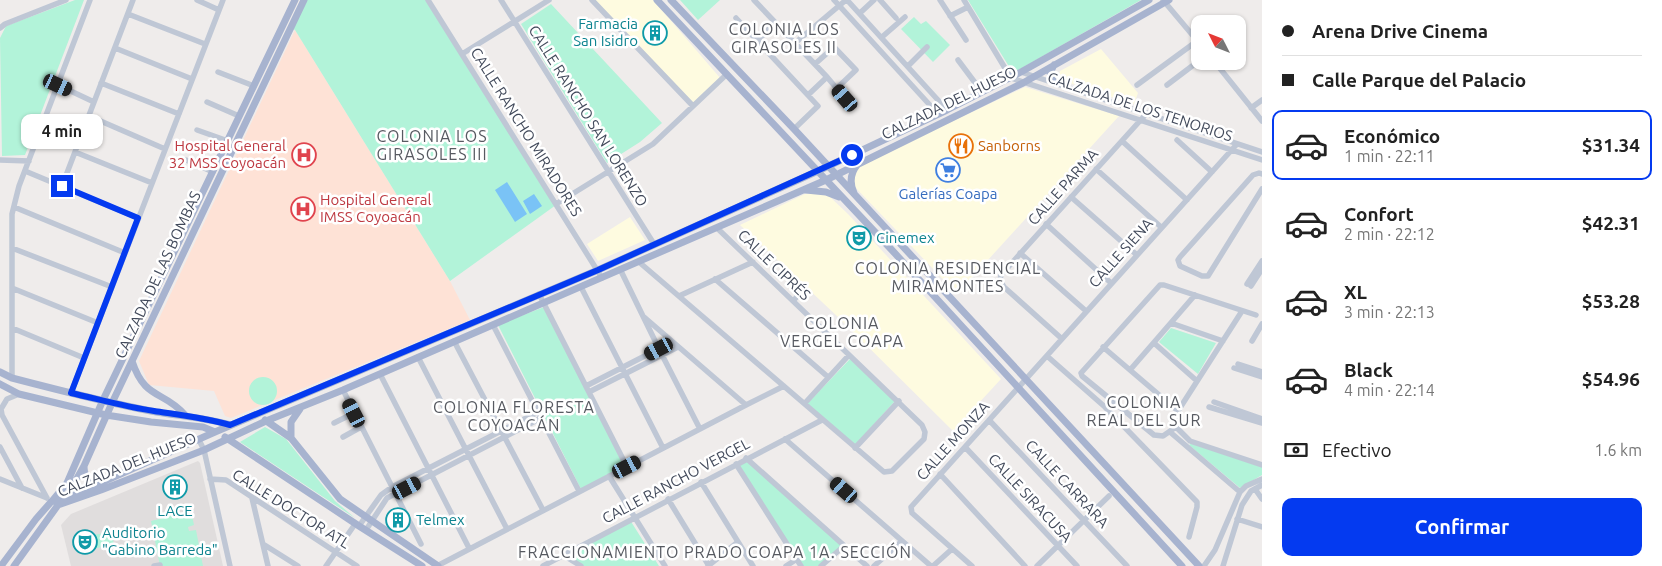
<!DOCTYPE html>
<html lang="es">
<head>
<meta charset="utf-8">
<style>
	:root { --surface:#fff; --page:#f2f2f2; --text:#222; --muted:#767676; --line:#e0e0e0; --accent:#043af0 }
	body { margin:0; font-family:Ubuntu,sans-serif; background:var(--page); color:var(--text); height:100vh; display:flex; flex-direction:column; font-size:19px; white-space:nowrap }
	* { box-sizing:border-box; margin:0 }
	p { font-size:16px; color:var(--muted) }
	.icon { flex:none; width:28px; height:28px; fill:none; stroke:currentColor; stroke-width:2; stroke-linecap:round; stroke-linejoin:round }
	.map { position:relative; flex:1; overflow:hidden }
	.sheet { display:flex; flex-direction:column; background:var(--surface); width:400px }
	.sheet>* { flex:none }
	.hud { display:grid; align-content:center; height:110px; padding:0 20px; background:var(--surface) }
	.needle { width:32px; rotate:312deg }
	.controls { position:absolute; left:1191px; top:15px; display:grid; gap:10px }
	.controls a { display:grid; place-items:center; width:55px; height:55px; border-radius:10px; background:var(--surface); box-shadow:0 1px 4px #0004; font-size:25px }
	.end { position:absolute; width:22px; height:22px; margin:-11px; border:6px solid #043af0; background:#fff; box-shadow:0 0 0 2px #fff }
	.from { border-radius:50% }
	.bubble { position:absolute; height:35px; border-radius:10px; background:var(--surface); box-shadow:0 1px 4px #0004; font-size:16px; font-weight:700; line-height:35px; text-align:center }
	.car { position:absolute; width:15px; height:30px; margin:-15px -8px; border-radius:6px; box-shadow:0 0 4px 1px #0007; background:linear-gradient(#222 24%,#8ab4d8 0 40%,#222 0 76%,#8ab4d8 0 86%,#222 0) }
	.hud b { display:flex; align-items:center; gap:18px; height:48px; font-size:19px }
	.hud b+b { border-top:1px solid var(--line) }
	.hud i { width:12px; height:12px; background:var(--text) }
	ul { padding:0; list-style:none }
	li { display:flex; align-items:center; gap:15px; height:70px; margin:0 10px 8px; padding:0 10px; border:2px solid transparent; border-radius:10px }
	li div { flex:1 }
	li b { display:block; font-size:19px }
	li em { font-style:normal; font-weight:700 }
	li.on { border-color:var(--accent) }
	li>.icon { width:45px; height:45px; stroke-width:1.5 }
	.pay { display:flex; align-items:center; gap:12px; height:55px; padding:0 20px; font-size:19px }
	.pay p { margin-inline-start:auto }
	.primary-button { display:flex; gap:10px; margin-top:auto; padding:10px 20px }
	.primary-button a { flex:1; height:58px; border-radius:10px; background:var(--accent); color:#fff; font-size:20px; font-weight:700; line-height:58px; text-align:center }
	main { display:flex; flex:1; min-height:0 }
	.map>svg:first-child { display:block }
	.commercial { fill:#fefbe0 }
	.education { fill:#e0dddd }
	.medical { fill:#fee2d6 }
	.green { fill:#b2f3d9 }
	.water { fill:#7ac3f6 }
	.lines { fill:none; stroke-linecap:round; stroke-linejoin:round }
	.minor { stroke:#bfc7d5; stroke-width:5.5 }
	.major { stroke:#a7b3cf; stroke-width:7 }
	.route { stroke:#043af0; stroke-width:6 }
	.labels { text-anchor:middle; stroke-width:5; stroke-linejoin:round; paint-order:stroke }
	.culture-label { font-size:15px; fill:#0d838f; stroke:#fff; text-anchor:start }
	.street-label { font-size:15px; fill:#424a5b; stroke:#fff }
	.health-label { font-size:15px; fill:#be3a42; stroke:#fff; text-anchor:end }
	.food-label { font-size:15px; fill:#c56008; stroke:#fff; text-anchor:start }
	.shop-label { font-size:15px; fill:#366cbe; stroke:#fff }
	.neighbourhood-label { font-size:16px; letter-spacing:1px; fill:#575a61; stroke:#fff }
</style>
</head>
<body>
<main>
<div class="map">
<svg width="1262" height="566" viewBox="0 0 1262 566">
	<rect width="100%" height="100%" fill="#efeceb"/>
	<path class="commercial" d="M593,0H653L721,79L691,107Z
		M1101,49L1138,93L1134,104L1114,98L1061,80L1058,77L1060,71Z
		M1025,87L1119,116L957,294L854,186L853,175L862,164Z
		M815,193L829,196L848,214L1001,379L953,431L838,317L740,225L805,194Z
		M630,217L645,240L598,261L587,244Z"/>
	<path class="education" d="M198,461L200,463L223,566H71L61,525L71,514Z"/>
	<path class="medical" d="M295,30L450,281L470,320L231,418L225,416L214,391L149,385L139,361Z"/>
	<path class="green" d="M75,0H84L25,155L2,156L0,38L6,26Z
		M306,0H426L556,205L450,281L295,30L291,28Z
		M680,0H720L698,20Z
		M968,0H1141L1013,73Z
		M551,4L662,123L640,142L607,163L521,24Z
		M914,17L921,24L926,21L950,45L933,62L901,29Z
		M544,307L624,466L581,489L498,325Z
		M1171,328L1216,343L1198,374L1159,342Z
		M850,359L895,401L854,446L806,405Z
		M249 391a14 14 0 1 1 28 0a14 14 0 1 1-28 0Z
		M265,427L286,439L335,501L355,518L240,442Z
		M1192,443L1262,467V475L1240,488L1189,445Z
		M748,460L842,546L819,566H802L738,466Z
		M191,511L194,525L188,527L189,531L196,530L203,566H160L151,521Z
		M630,520L659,566H584L567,556Z
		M111,532L114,544L93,549V535Z"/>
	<path class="water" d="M507,182L527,214L515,222L495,190Z
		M534,194L542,206L530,214L523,201Z"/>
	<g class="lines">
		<path class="minor" d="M197,0L219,10
			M428,0L602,278
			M501,0L654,244
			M592,0L693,106
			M754,0L827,77L849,103
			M834,0L938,114
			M847,0L947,110
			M880,0L896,18
			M940,0L966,40
			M964,0L1011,78L1262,160
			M1163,0L1200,44
			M860,13L874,0
			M128,14L205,44
			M950,16L968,7
			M736,18L818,106L794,129
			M0,28L5,24L66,0
			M882,37L905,17
			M757,41L775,23
			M795,43L846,0
			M115,48L192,79
			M462,54L549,0
			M958,60L982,92
			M1214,61L1262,121
			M815,64L834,47L856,70L836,89
			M908,66L927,47
			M218,72L254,86
			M1021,72L1262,152
			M101,83L179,114
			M58,85L94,102
			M1137,85L1197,41
			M1167,85L1200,60
			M808,95L827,77
			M207,102L239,116
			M1251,108L1262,100
			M89,116L165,149
			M197,130L228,141
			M1177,140L1212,172
			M1122,141L1187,200
			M75,152L152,183
			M0,160L29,161
			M186,160L213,172
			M1096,169L1161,227
			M25,171L138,218
			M1262,174L1259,173L1253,175L1180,257L1178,260L1180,266L1202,276H1208L1262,189
			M62,186L133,0
			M1071,197L1137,255
			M556,204L653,144L727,74
			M14,207L125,253
			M1046,224L1111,283
			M12,248L112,287
			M1020,253L1086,311
			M639,262L884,472L892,471L924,439L925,432L922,425L717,228
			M620,269L659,349L700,429
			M715,279L828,377
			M1247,284L1262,261
			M1251,286L1262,269
			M581,287L663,448
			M12,288L98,323
			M539,294L627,467
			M679,296L753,262
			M793,301L805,288
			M1242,311L1178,411L1175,421L1176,427L1163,436L1154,435L1082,376L1081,373L1160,285H1164L1256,315
			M644,317L746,405
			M1171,323L1223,341
			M493,325L579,491
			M12,328L84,358
			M1061,338L1004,287L1000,280L1001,275L1147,113
			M454,341L543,510
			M1252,341L1262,324
			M1154,343L1197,381
			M1103,347L1178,411
			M1047,356L1105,407L1197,502V507L1189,537
			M418,357L507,529
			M1238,364L1262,372
			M1234,368L1262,377
			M1130,370L1195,295
			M380,374L469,548
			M12,378V214L19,186L90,0
			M586,386L672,342
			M343,390L421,544
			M589,392L678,347
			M71,393L223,0
			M19,394L7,399L1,409L2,415L47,498
			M1214,402L1262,419
			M805,403L849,355
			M1209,407L1262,423
			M989,420L1127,566
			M334,423L354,413
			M1176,427L1190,441L1262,465
			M1170,432L1240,492
			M343,437L361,427
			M785,439L931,566
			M199,440L204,450L230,566
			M0,447L22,488
			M965,447L1077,566
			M855,448L899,401
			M746,458L867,566
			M736,464L801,566
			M940,474L1025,566
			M609,476L665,566
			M0,479L47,498
			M210,479L226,480L357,566
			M701,482L753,566
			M1255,489L1262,499
			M252,498L268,566
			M668,499L709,566
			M1237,519L1262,527
			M359,526L381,495L392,487L538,412
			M366,530L387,498L541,418
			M263,544L298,566
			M563,555L581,566
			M154,566L160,565
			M326,566L353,527
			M437,566L746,405L784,386
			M543,566L822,420
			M708,566L738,542
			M786,566L797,559
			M821,566L844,546
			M874,566L902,541
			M933,566L952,549
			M972,566L912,513L911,507L1237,144
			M1037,566L1109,496
			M1204,566L1215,550L1240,492L1246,486L1262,479
			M1223,566L1242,505L1251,491L1262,485"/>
		<path class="major" d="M657,0L890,248L1182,566
			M671,0L794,129L1199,566
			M1054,65L1050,73L1054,83
			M806,190L826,192L839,197
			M854,193C849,182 851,172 858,164
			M132,361C145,401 164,390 185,415
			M0,372L12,378C58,390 104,402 151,411C178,416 203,417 231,425
			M0,384L19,394L106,415L151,422L203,427L215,432
			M265,420L291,438L340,499L438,566
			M225,437L359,526L422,566
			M291,438V422L300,409
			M84,466C84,476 88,481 98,484
			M67,496L84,466L112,403L304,0
			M53,500L67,483L103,400L295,0
			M1,566L36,519L51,502L98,484L215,432L598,270L818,171L947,110L1021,72L1149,0
			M14,566L58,505L101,490L204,450L266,421L343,390L826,180L1023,83L1169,0"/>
	</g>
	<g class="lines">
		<path class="route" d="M62,186L138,218L71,393C98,399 126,407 154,411C180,415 205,418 230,425L598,270L852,155"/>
	</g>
	<defs>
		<g id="building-ring" transform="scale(1.25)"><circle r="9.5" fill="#fff" stroke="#0f9aa8" stroke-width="1.5"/><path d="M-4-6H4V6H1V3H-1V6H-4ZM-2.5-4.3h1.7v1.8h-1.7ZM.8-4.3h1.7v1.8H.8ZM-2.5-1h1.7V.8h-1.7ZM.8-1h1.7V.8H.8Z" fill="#0f9aa8"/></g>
		<g id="restaurant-ring" transform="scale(1.25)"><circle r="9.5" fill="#fff" stroke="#e8710a" stroke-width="1.5"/><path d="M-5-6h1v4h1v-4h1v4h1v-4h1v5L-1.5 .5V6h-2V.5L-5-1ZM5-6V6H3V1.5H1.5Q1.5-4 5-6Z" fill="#e8710a"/></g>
		<g id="hospital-ring" transform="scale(1.25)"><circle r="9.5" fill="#fff" stroke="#e0444e" stroke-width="1.5"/><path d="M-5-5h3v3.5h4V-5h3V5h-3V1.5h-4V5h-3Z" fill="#e0444e"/></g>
		<g id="supermarket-ring" transform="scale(1.25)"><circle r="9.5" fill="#fff" stroke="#3f7fe0" stroke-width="1.5"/><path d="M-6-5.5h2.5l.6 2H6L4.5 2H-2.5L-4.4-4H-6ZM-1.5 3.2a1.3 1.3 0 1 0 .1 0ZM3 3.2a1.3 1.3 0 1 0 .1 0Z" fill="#3f7fe0"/></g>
		<g id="theatre-ring" transform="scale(1.25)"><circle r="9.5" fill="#fff" stroke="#0f9aa8" stroke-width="1.5"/><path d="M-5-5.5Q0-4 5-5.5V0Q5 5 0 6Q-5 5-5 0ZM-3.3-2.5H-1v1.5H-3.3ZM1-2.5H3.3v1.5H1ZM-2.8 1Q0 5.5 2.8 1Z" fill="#0f9aa8"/></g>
	</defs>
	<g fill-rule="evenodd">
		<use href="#building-ring" x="655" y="33"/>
		<use href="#restaurant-ring" x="961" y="146"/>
		<use href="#hospital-ring" x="304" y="155"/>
		<use href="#supermarket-ring" x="948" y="170"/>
		<use href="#hospital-ring" x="303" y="209"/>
		<use href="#theatre-ring" x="859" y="238"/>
		<use href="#building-ring" x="175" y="487"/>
		<use href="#building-ring" x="398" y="520"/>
		<use href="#theatre-ring" x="85" y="542"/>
	</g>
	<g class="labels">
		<g class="culture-label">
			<text x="638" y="29" text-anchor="end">Farmacia<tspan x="638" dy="17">San Isidro</tspan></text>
			<text x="876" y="243">Cinemex</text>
			<text x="175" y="516" text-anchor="middle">LACE</text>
			<text x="416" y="525">Telmex</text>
			<text x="102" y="538">Auditorio<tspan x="102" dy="17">"Gabino Barreda"</tspan></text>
		</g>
		<g class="street-label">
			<text transform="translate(949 103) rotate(-26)" y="5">CALZADA DEL HUESO</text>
			<text transform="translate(1140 107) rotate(18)" y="5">CALZADA DE LOS TENORIOS</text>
			<text transform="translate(588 116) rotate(58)" y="5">CALLE RANCHO SAN LORENZO</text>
			<text transform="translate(526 132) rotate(58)" y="5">CALLE RANCHO MIRADORES</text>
			<text transform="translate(1063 187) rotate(-48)" y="5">CALLE PARMA</text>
			<text transform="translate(1121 253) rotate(-48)" y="5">CALLE SIENA</text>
			<text transform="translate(774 265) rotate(44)" y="5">CALLE CIPRÉS</text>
			<text transform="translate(158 275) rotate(-65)" y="5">CALZADA DE LAS BOMBAS</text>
			<text transform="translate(953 441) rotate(-48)" y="5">CALLE MONZA</text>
			<text transform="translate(127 465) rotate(-22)" y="5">CALZADA DEL HUESO</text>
			<text transform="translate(676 481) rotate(-28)" y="5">CALLE RANCHO VERGEL</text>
			<text transform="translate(1067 484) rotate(47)" y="5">CALLE CARRARA</text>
			<text transform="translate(1030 498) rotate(47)" y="5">CALLE SIRACUSA</text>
			<text transform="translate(291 509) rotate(32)" y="5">CALLE DOCTOR ATL</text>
		</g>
		<g class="health-label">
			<text x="286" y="151">Hospital General<tspan x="286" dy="17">32 MSS Coyoacán</tspan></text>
			<text x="320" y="205" text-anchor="start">Hospital General<tspan x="320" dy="17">IMSS Coyoacán</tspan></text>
		</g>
		<g class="food-label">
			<text x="978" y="151">Sanborns</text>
		</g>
		<g class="shop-label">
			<text x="948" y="199">Galerías Coapa</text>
		</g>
		<g class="neighbourhood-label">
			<text x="784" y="35">COLONIA LOS<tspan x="784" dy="18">GIRASOLES II</tspan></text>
			<text x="432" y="142">COLONIA LOS<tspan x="432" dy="18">GIRASOLES III</tspan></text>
			<text x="948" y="274">COLONIA RESIDENCIAL<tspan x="948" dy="18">MIRAMONTES</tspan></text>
			<text x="842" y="329">COLONIA<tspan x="842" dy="18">VERGEL COAPA</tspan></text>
			<text x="1144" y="408">COLONIA<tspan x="1144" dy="18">REAL DEL SUR</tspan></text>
			<text x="514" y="413">COLONIA FLORESTA<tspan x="514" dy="18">COYOACÁN</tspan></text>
			<text x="715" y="558">FRACCIONAMIENTO PRADO COAPA 1A. SECCIÓN</text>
		</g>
	</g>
</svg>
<div class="controls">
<a><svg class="needle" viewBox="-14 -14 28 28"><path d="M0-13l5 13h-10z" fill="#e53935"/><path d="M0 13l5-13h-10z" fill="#767676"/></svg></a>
</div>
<i class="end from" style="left:852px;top:155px"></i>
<i class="end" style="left:62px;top:186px"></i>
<div class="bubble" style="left:21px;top:114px;width:82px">4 min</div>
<i class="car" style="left:58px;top:85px;rotate:115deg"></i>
<i class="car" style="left:845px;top:98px;rotate:319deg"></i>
<i class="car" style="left:659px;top:349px;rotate:242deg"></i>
<i class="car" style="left:354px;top:413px;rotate:333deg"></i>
<i class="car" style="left:627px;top:467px;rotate:63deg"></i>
<i class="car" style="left:407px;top:488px;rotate:63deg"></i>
<i class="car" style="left:844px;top:490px;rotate:311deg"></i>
</div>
<section class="sheet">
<div class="hud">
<b><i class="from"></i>Arena Drive Cinema</b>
<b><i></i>Calle Parque del Palacio</b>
</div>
<ul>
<li class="on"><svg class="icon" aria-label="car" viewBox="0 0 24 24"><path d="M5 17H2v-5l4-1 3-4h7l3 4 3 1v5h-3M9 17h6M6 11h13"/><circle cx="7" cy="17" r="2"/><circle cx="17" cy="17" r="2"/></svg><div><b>Económico</b><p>1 min · 22:11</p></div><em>$31.34</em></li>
<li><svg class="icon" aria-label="car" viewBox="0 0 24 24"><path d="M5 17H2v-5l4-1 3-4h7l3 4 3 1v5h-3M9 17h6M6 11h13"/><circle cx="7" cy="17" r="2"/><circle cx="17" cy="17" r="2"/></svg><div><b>Confort</b><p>2 min · 22:12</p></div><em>$42.31</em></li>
<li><svg class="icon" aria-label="car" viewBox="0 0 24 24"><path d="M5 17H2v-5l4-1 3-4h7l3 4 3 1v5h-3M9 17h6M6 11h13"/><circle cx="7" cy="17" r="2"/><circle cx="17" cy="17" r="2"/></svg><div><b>XL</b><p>3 min · 22:13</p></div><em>$53.28</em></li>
<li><svg class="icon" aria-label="car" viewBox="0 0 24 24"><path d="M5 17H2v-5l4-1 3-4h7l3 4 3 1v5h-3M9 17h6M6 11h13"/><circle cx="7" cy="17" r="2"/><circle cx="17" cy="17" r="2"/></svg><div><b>Black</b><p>4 min · 22:14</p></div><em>$54.96</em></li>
</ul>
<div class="pay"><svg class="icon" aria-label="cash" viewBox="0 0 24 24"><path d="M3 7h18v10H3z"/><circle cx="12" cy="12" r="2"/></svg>Efectivo<p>1.6 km</p></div>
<div class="primary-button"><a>Confirmar</a></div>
</section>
</main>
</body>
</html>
